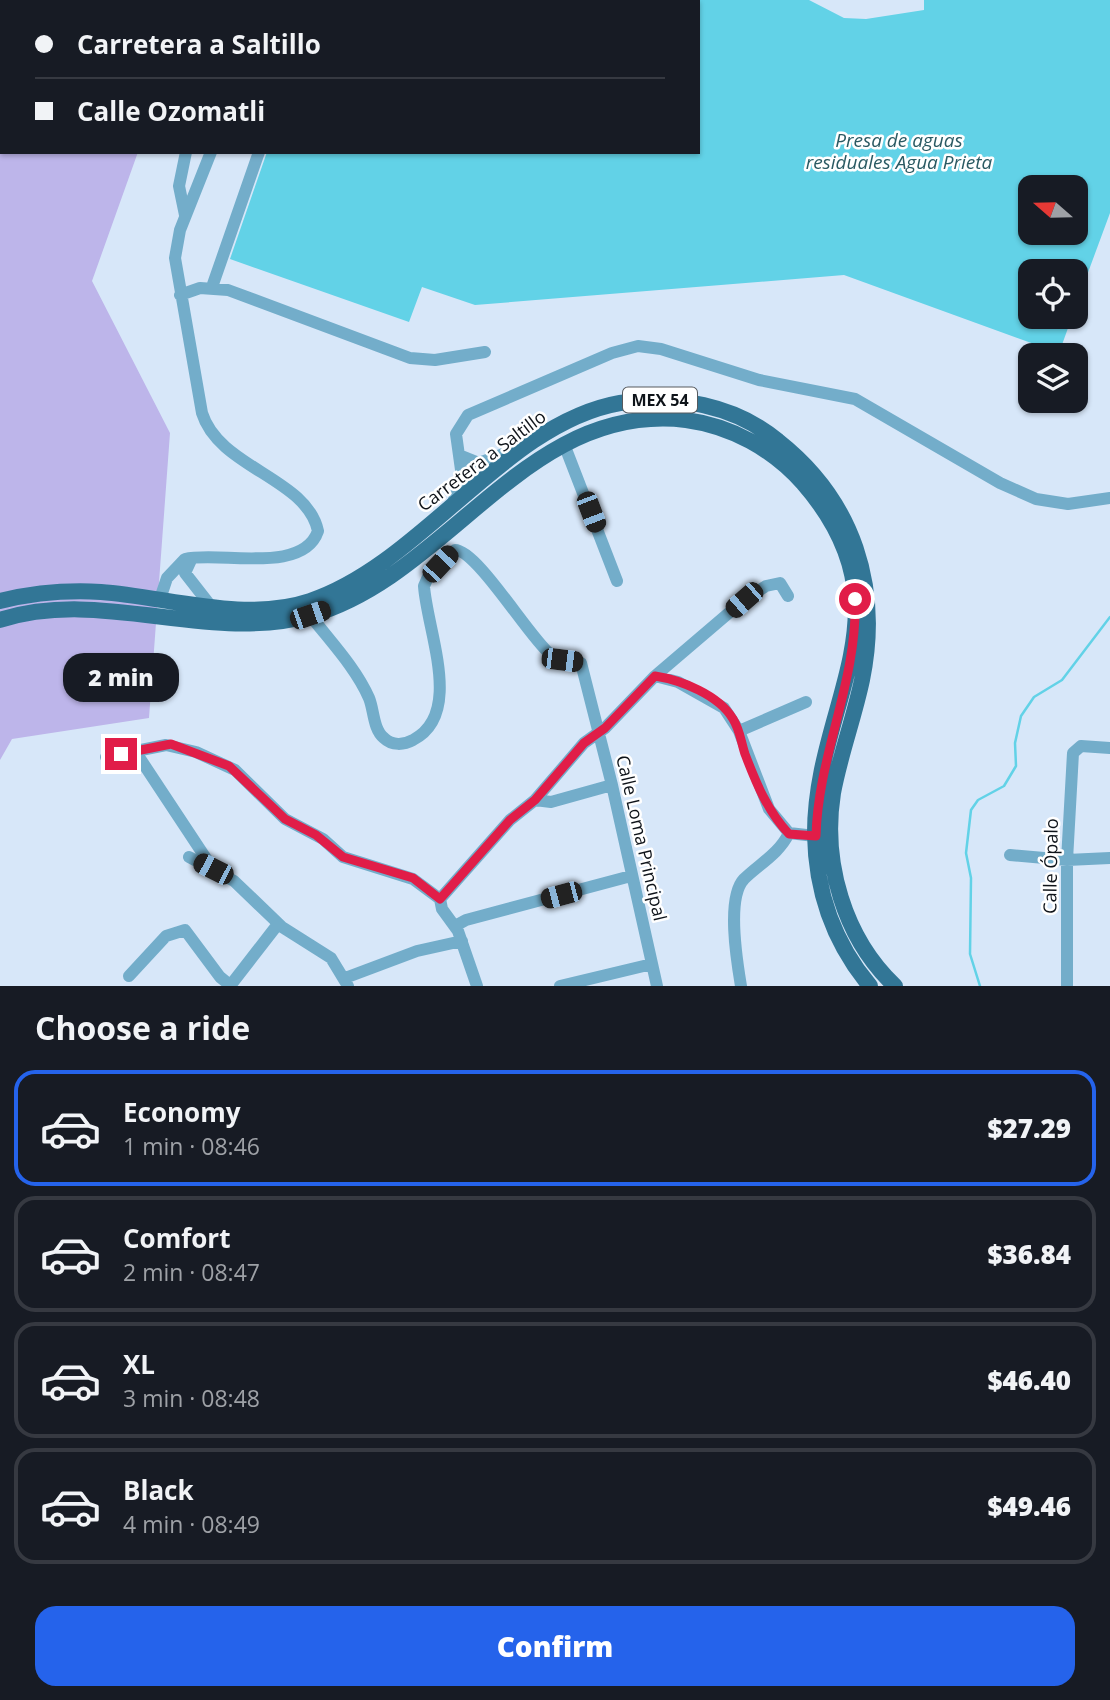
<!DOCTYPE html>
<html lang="en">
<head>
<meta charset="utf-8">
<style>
	:root { --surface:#171b24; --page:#20242c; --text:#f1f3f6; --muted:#9ea1a6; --line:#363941; --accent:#2563eb }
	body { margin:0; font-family:"Open Sans",sans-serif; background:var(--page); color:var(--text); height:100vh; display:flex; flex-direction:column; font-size:26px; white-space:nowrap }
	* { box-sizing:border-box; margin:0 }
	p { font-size:23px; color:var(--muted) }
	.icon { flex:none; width:38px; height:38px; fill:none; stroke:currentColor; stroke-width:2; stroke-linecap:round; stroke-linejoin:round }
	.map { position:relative; height:986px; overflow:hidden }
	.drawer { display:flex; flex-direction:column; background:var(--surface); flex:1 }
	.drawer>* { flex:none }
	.top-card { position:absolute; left:0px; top:0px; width:700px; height:154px; box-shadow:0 2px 5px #0004; display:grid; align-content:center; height:154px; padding:0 35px; background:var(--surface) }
	.needle { width:46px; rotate:290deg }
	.controls { position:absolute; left:1018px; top:175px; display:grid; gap:14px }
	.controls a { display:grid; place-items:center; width:70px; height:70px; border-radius:14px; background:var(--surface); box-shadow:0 2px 5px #0004; font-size:35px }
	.end { position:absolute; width:32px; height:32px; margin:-16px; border:9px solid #e11d48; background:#fff; box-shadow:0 0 0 4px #fff }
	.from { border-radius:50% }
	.bubble { position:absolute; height:49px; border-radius:21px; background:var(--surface); box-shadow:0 2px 5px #0004; font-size:23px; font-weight:800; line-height:49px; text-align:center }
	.car { position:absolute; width:21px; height:42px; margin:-21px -10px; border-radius:9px; box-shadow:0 0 5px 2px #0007; background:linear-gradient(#222 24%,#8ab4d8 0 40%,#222 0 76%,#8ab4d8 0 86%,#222 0) }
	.top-card b { display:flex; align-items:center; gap:24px; height:66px; font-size:26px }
	.top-card b+b { border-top:2px solid var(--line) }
	.top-card i { width:18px; height:18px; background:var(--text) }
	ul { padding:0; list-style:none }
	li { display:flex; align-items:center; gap:21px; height:116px; margin:0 14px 10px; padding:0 21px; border:4px solid var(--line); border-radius:21px }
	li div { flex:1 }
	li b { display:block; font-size:26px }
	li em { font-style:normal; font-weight:800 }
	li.on { border-color:var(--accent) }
	li>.icon { width:63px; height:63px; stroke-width:1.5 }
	h2 { padding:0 35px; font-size:32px; line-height:84px }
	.primary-button { display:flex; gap:14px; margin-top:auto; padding:14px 35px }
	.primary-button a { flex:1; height:80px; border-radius:21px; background:var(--accent); color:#fff; font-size:28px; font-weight:800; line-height:80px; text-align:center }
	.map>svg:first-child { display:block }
	.green { fill:#bdb5ea }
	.water { fill:#62d2e7; fill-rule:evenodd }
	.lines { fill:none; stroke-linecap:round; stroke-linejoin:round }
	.stream { stroke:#62d2e7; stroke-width:2.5 }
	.minor { stroke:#73adca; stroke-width:12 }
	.major { stroke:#327696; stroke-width:16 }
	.route { stroke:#e11d48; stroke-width:9 }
	.labels { text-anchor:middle; stroke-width:5; stroke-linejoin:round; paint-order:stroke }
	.shield { fill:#fff; stroke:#565a5e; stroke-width:2 }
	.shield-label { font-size:16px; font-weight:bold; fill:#0e1319 }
	.street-label { font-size:18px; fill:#0e1319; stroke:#fff }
	.water-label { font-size:19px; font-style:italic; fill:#2a5a63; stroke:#fff }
</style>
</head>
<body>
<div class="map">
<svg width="1110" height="986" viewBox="0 0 1110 986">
	<rect width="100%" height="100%" fill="#d7e7f9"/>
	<path class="green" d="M0,0H206L2,2V152H138L92,281L170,433L149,718L12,739L0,760Z"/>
	<path class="water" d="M326,0H809L844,18L866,19L924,10V0H1110V213L1076,305V271H1031V317H1072L1059,353L844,275L475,305L422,287L409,322L230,259L267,152H698V2H323ZM1031,187H1076V233H1031Z"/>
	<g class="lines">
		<path class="stream" d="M980,986L970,954L971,878L966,853L971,810L978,800L1004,786L1016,766L1015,743L1021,716L1034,697L1062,680L1110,617"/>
		<path class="minor" d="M233,2V0
			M282,2L283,0
			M313,2V0
			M185,215L179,186L186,152
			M212,287L259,152
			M180,295L200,288L228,290L410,358L435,360L485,352
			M564,444L617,581
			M459,455L479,463L517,449
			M453,502L462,477L456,434L468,415L612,353L638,346L661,349L759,380L855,399L1000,483L1036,499L1068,504L1110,498
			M192,558L185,573L210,605
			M160,599L167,578L185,559C219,551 303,575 318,531C307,478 219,468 202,413L175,258L180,230L211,152
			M310,615C330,641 356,668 369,698C374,710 373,729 384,738C392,746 404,745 413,740C464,714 427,631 424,586L428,577L455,550C477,550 529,637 550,654C558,661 571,659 581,663L612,785L657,986
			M655,676L678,682L724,708L739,731L769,809L789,833
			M739,731L806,702
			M135,751L213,869
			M106,757L166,745L196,752L235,770L285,819L323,839L343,857L413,879L440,899L442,909L458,931L477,986
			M535,800L551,802L612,785
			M789,833L815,836
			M1010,855L1067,860L1110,858
			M189,857L234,881L282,927L331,958L348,986
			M440,899L510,820L535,800L584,743L605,728L655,676L744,600L766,586L780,583L788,596
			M455,926L466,920L631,876
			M129,976L166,936L185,930L220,977L231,986
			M345,978L417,951L462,941
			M230,986L278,924
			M560,986L652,964
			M741,986C737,962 726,898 744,879C759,864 779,854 789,833
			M1067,986V860L1073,753L1081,746L1110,748"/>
		<path class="major" d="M0,601C33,593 68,590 101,592C168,597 244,623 310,601C423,563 505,423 620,403C675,394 735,405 778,441C854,501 881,587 862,680C854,718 840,755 833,793C822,862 844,938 895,986
			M0,620C102,587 209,644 311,615C449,576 527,401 686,420C731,426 773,449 803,483C915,611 814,702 815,835C816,891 834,943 870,986"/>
	</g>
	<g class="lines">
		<path class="route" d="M121,754L171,744L229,766L285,819L316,835L343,857L413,878L440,899L510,820L535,800L584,743L605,728L655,676C681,680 719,695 733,719C740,730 741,742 745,754C756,783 768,812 789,834L816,836C818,755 858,680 855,599"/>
	</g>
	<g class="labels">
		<rect class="shield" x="623" y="387.5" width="74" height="25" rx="5"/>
		<g class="shield-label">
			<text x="660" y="406">MEX 54</text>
		</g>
		<g class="street-label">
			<text transform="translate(482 461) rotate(-37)" y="6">Carretera a Saltillo</text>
			<text transform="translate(641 838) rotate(77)" y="6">Calle Loma Principal</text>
			<text transform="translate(1051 866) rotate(-89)" y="6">Calle Ópalo</text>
		</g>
		<g class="water-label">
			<text x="899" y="147">Presa de aguas<tspan x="899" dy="22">residuales Agua Prieta</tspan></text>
		</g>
	</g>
</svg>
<div class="controls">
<a><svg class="needle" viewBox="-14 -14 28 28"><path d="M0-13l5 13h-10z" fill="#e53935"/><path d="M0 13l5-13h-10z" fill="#9ea1a6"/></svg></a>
<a><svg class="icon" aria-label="locate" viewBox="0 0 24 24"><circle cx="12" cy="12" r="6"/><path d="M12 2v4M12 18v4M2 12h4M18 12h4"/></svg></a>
<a><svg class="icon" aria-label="layers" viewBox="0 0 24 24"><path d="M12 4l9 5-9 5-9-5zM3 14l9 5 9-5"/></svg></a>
</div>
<i class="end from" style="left:855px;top:599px"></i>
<i class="end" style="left:121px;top:754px"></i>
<div class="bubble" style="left:63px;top:653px;width:116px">2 min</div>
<i class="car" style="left:591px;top:512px;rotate:159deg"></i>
<i class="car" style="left:440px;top:564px;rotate:43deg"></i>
<i class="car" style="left:744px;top:600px;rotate:229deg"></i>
<i class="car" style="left:310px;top:615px;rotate:71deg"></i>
<i class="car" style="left:562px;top:660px;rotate:97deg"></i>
<i class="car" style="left:213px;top:869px;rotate:297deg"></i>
<i class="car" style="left:561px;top:895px;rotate:255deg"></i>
<div class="top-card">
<b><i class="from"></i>Carretera a Saltillo</b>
<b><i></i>Calle Ozomatli</b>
</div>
</div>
<section class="drawer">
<h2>Choose a ride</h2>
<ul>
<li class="on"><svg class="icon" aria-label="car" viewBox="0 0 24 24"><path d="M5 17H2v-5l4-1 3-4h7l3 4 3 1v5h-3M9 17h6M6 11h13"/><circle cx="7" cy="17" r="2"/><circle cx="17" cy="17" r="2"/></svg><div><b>Economy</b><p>1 min · 08:46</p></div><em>$27.29</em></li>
<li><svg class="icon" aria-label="car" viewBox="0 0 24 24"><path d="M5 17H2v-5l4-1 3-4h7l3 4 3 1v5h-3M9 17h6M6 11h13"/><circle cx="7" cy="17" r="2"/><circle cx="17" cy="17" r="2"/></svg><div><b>Comfort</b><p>2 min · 08:47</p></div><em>$36.84</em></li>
<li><svg class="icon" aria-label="car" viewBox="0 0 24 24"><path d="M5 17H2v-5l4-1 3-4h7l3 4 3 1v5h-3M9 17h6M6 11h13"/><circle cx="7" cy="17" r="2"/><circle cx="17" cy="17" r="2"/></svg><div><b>XL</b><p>3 min · 08:48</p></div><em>$46.40</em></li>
<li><svg class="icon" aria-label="car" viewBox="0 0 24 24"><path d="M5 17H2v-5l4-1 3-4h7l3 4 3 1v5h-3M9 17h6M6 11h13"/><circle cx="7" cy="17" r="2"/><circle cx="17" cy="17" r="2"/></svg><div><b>Black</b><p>4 min · 08:49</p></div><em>$49.46</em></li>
</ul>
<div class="primary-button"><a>Confirm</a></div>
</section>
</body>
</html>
